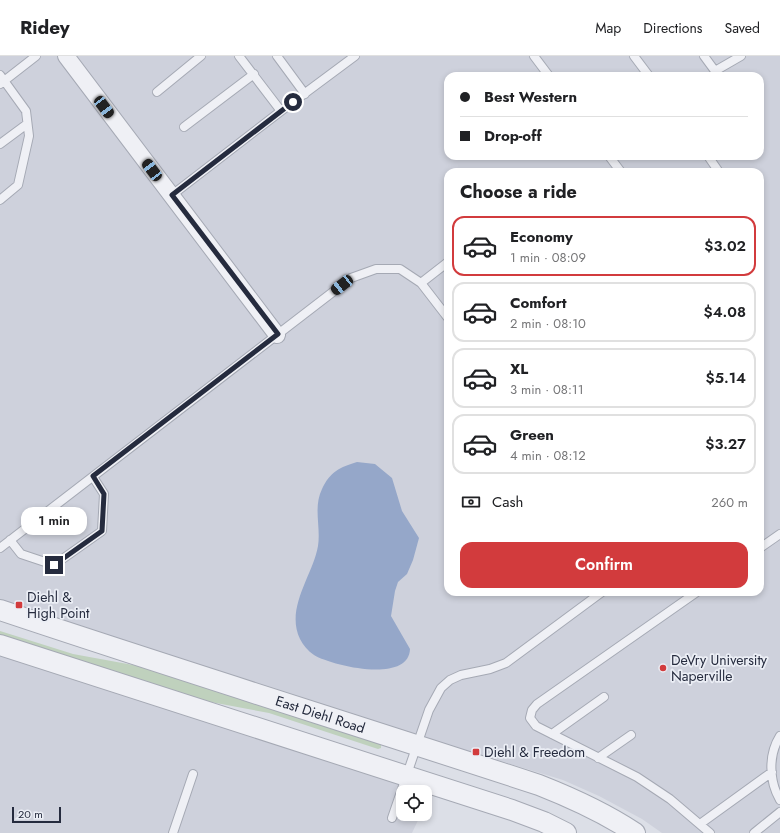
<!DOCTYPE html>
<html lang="en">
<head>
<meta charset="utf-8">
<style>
	:root { --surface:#fff; --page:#f2f2f2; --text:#202124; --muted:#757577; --line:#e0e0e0; --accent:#d23b3d }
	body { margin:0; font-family:Jost,sans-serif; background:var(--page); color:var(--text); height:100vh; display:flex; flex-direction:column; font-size:15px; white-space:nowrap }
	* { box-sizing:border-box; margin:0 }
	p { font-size:13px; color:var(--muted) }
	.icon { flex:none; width:22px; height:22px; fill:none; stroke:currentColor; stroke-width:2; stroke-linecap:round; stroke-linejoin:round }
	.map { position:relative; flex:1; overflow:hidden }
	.sheet { position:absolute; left:444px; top:112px; width:320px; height:428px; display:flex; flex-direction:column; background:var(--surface); border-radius:12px; box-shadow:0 2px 6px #0003 }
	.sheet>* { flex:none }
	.top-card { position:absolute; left:444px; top:16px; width:320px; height:88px; border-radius:12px; box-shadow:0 2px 6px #0003; display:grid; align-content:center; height:88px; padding:0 16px; background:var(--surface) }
	.fabs { position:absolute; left:396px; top:729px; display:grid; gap:8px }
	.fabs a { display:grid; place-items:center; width:36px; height:36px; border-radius:8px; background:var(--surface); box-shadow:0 2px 6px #0003; font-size:20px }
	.scale { position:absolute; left:12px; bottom:10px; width:49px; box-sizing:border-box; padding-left:4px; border:2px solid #252b3e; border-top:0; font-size:11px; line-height:14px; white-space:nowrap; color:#252b3e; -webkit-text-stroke:3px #ebeef5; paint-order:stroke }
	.end { position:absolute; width:18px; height:18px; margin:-9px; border:5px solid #252b3e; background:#fff; box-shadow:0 0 0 2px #fff }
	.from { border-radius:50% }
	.bubble { position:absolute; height:28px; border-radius:12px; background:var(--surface); box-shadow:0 2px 6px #0003; font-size:13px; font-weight:600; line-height:28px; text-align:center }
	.car { position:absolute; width:12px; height:24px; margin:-12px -6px; border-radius:5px; box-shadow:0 0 3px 1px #0007; background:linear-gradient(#222 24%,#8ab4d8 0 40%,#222 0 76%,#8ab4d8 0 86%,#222 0) }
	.top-card b { display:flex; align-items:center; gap:14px; height:38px; font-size:15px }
	.top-card b+b { border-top:1px solid var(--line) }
	.top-card i { width:10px; height:10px; background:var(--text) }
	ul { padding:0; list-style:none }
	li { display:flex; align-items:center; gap:12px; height:60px; margin:0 8px 6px; padding:0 8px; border:2px solid var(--line); border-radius:12px }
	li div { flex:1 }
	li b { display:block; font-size:15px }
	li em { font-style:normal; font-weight:600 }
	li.selected { border-color:var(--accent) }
	li>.icon { width:36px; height:36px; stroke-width:1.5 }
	h2 { padding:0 16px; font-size:18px; line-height:48px }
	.pay { display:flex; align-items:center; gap:10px; height:44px; padding:0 16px; font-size:15px }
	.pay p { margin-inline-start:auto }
	.button { display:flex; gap:8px; margin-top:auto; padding:8px 16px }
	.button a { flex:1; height:46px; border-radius:12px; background:var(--accent); color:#fff; font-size:16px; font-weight:600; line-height:46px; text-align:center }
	header { display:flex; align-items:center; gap:24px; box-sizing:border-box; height:56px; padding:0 20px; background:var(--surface); border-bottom:1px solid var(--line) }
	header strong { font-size:19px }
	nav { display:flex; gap:22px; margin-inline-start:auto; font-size:14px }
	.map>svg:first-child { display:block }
	.built { fill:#ced1dc; fill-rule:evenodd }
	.green { fill:#bfd1bd }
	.water { fill:#95a7c9 }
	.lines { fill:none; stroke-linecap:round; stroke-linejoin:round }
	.service-casing { stroke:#a5a9b4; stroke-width:10 }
	.minor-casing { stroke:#a5a9b4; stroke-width:18 }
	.tertiary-casing { stroke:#a5a9b4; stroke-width:22 }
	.service { stroke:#eff0f5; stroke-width:8 }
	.minor { stroke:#eff0f5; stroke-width:16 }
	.tertiary { stroke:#eff0f5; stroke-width:20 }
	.route { stroke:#252b3e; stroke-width:5 }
	.poi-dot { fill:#d23b3d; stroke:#ebeef5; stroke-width:1.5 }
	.labels { text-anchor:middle; stroke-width:3.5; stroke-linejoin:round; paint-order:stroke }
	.poi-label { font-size:14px; fill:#252b3e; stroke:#ebeef5; text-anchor:start }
	.street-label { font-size:14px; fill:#252b3e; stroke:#ebeef5 }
</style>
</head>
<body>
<header>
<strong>Ridey</strong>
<nav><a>Map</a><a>Directions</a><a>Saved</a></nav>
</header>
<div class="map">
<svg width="780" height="777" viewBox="0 0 780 777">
	<rect width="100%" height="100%" fill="#dcdfe7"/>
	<path class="built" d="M0,0H780V777H662L642,763L599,740L563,724L445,688L0,546ZM448,20H760V100H448ZM448,116H760V536H448Z
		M0,598L430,737L425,748V736H403V758H421L412,777H0Z"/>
	<path class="green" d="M0,575L73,598L144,611L377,687L381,689V692L378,693L269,657L200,644L0,580Z"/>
	<path class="water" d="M357,406L375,408L392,422L402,455L419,482L413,504L407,518L398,526L395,535L391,560L410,593C409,628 332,610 314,599C308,595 303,589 300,583C285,552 313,519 318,490C321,470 313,452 322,433C330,416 340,411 357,406Z"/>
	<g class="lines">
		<g class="service-casing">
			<path id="service" d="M277,0L305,38
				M534,0L549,20
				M634,0L649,20
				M704,0L715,15L741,0
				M0,19L26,55L29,80L18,129L0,144
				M0,28L36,0
				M157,36L201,0
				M281,55L355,0
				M184,71L254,18
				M0,88L27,68
				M609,100L621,116
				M708,100L719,116
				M172,139L281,55L239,0
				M421,227L448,206
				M10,484L21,498L54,509L102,475L104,438L93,421
				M0,492L351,222L376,213H400L421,227L448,262
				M760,492L780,478
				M697,536L537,648L532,654L530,662L536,670L637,721L670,743L710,777
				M552,678L604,641
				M780,680C768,699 769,725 780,744
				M598,702L631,679
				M392,762L429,654L441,632L450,624L461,619L490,613L506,607L602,536
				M700,768L772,716
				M173,777L193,718
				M754,777L780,756"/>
		</g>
		<g class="minor-casing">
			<path id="minor" d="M66,0L277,279"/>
		</g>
		<g class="tertiary-casing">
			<g id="tertiary">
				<path id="s1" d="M0,554C179,614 359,670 539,729C572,742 605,757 635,777"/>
				<path d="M0,589L512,754L544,766L566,777"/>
			</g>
		</g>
		<use href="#service" class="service"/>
		<use href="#minor" class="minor"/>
		<use href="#tertiary" class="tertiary"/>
	</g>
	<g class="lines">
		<path class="route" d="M54,509L102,475L104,438L93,420L278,278L172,139L293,46"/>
	</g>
	<g class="poi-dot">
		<rect x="15" y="545" width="8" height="8" rx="2"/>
		<circle cx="663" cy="612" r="4"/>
		<rect x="472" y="692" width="8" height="8" rx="2"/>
	</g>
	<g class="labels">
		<g class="poi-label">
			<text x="27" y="546">Diehl &amp;<tspan x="27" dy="16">High Point</tspan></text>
			<text x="671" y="609">DeVry University<tspan x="671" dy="16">Naperville</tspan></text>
			<text x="484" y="701">Diehl &amp; Freedom</text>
		</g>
		<g class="street-label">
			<text dy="5" stroke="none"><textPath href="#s1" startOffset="337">East Diehl Road</textPath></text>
		</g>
	</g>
</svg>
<div class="fabs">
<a><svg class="icon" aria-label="locate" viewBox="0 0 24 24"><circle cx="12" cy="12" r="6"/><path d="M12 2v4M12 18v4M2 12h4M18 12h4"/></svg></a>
</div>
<div class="scale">20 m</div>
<i class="end from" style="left:293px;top:46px"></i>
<i class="end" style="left:54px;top:509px"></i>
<div class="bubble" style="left:21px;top:451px;width:66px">1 min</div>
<i class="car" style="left:104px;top:51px;rotate:143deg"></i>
<i class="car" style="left:152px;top:114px;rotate:323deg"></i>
<i class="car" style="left:342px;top:229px;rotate:232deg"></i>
<div class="top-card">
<b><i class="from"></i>Best Western</b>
<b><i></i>Drop-off</b>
</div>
<section class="sheet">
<h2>Choose a ride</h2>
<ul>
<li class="selected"><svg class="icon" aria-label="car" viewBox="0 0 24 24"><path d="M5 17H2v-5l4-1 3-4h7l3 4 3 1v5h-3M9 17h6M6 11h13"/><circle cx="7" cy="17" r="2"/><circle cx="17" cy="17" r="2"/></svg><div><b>Economy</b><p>1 min · 08:09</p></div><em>$3.02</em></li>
<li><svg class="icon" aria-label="car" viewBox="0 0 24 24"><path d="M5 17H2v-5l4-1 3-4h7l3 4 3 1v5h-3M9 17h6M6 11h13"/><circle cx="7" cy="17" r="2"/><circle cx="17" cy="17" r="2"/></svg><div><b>Comfort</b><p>2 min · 08:10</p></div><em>$4.08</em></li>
<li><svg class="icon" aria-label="car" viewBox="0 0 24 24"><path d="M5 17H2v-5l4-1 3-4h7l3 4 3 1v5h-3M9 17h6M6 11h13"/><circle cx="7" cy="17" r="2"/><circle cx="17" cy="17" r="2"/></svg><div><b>XL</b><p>3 min · 08:11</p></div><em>$5.14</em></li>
<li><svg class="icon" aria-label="car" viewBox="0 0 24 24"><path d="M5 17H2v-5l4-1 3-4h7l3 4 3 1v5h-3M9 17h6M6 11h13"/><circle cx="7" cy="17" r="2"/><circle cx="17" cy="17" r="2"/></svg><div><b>Green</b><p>4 min · 08:12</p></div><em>$3.27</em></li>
</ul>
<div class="pay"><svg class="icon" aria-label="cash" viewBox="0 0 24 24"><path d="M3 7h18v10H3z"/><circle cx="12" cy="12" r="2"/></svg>Cash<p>260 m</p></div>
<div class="button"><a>Confirm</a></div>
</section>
</div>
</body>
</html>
